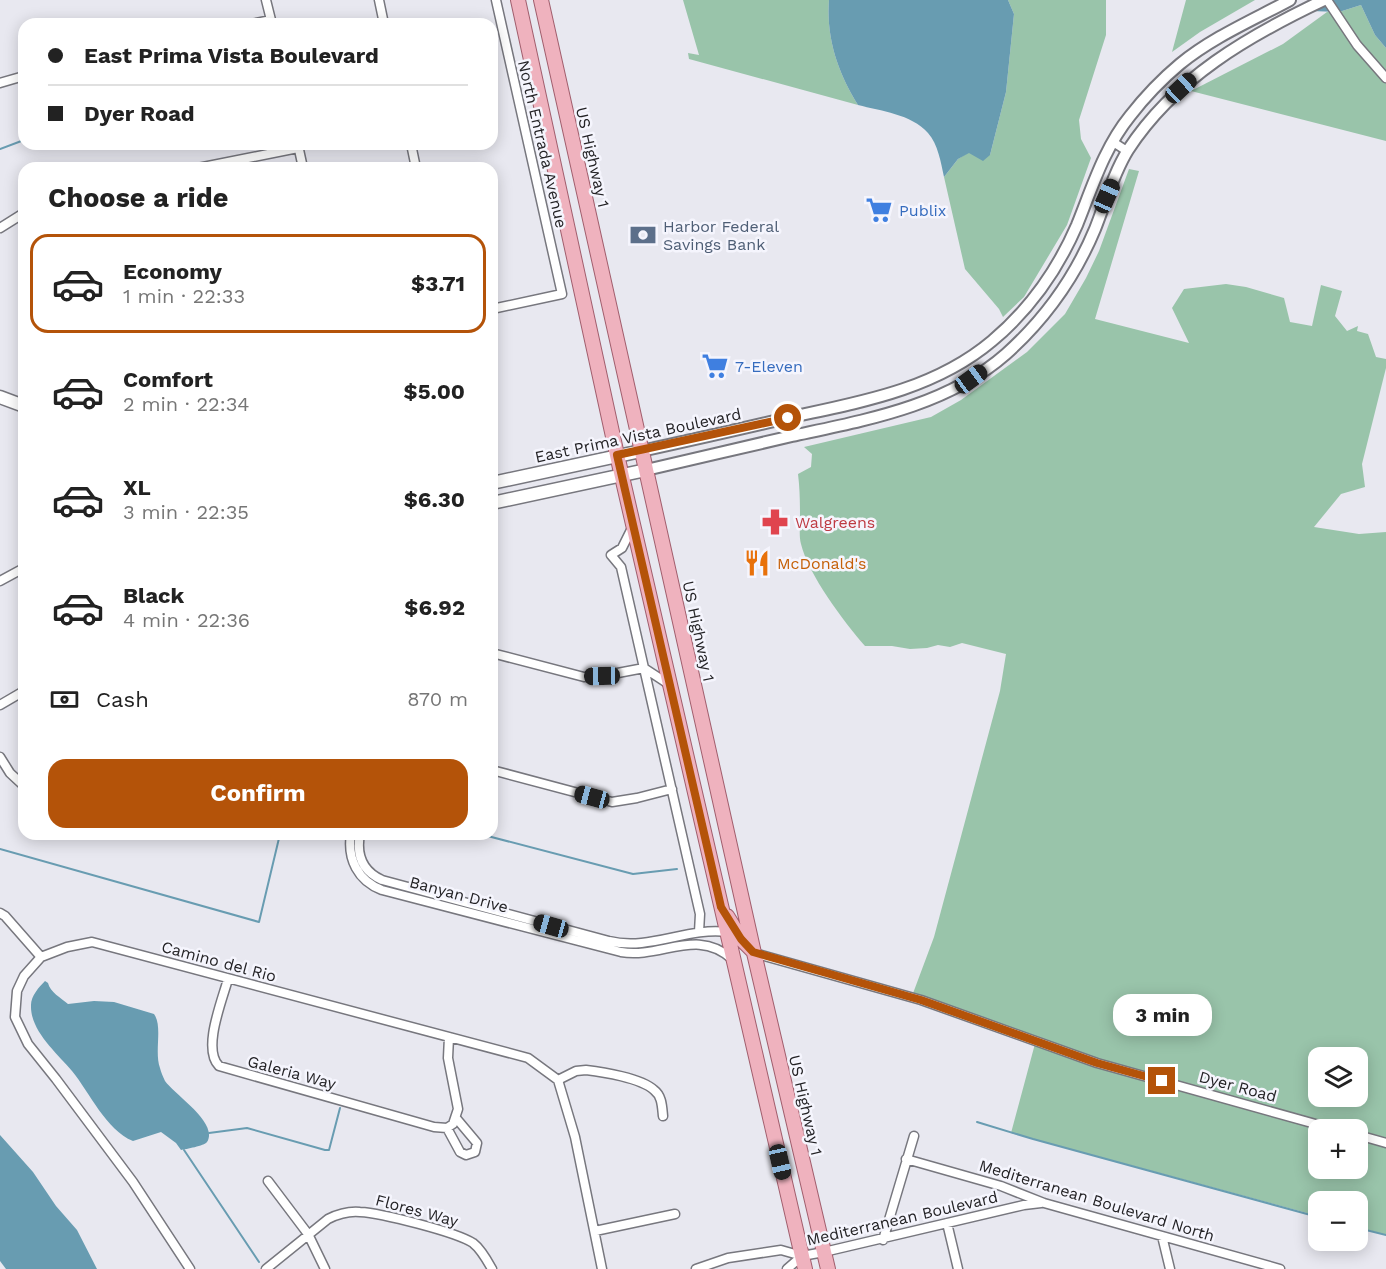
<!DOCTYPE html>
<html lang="en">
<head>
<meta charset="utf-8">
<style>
	:root { --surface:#fff; --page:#f2f2f2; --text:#222; --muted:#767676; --line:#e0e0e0; --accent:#b45309 }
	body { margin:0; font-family:"Work Sans",sans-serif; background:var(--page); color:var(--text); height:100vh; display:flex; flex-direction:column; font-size:22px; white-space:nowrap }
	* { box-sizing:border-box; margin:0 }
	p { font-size:20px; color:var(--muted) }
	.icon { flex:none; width:33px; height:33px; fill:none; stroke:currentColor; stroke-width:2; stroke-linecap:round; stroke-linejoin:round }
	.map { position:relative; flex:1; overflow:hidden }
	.sheet { position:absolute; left:18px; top:162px; width:480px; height:678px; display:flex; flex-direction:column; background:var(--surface); border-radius:18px; box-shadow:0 3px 15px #0003 }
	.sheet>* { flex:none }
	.banner { position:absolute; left:18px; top:18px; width:480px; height:132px; border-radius:18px; box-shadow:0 3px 15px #0003; display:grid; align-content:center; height:132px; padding:0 30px; background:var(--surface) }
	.buttons { position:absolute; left:1308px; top:1047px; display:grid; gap:12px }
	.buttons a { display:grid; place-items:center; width:60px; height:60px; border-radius:12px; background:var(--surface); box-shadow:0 3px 15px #0003; font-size:30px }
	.end { position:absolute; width:27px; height:27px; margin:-14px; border:8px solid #b45309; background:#fff; box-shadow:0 0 0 3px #fff }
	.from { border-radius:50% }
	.bubble { position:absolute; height:42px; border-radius:18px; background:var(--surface); box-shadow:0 3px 15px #0003; font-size:20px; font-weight:700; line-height:42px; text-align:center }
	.car { position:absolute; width:18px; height:36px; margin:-18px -9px; border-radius:8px; box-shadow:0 0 4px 2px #0007; background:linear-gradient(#222 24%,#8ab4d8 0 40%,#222 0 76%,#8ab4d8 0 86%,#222 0) }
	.banner b { display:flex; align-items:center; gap:21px; height:57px; font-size:22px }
	.banner b+b { border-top:2px solid var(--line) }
	.banner i { width:15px; height:15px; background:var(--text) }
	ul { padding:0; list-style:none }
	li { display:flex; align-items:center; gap:18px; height:99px; margin:0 12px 9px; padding:0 18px; border:3px solid transparent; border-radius:18px }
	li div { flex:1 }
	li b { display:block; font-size:22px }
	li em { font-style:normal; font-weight:700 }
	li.selected { border-color:var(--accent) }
	li>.icon { width:54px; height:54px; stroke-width:1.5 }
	h2 { padding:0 30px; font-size:27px; line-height:72px }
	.pay { display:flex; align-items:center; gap:15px; height:66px; padding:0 30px; font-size:22px }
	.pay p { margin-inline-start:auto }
	.action { display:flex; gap:12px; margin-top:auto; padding:12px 30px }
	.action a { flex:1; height:69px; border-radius:18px; background:var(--accent); color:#fff; font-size:24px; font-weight:700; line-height:69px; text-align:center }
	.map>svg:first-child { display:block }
	.green { fill:#99c4aa; fill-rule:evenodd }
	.water { fill:#689cb1 }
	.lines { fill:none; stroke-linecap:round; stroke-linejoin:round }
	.stream { stroke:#689cb1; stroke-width:2 }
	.minor-casing { stroke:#77777e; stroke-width:11 }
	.tertiary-casing { stroke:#77777e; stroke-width:14 }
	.secondary-casing { stroke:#77777e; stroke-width:15 }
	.primary-casing { stroke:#a15e6d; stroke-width:16 }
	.minor { stroke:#fff; stroke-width:8 }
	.tertiary { stroke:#fff; stroke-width:10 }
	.secondary { stroke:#fff; stroke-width:12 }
	.primary { stroke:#efb2be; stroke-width:14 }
	.route { stroke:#b45309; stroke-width:8 }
	.labels { text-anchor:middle; stroke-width:5; stroke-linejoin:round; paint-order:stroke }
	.street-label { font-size:16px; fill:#242326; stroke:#f5f5fd }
	.shop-label { font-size:16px; fill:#366cbe; stroke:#f5f5fd; text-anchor:start }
	.service-label { font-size:16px; fill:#4e5e75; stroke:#f5f5fd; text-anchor:start }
	.health-label { font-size:16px; fill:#be3a42; stroke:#f5f5fd; text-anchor:start }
	.food-label { font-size:16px; fill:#c56008; stroke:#f5f5fd; text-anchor:start }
</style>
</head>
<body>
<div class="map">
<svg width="1386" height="1269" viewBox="0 0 1386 1269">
	<rect width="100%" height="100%" fill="#e8e8f0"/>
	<path class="green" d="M683,0H829C826,38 838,73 858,105L689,59L688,53L699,55Z
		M1008,0H1106V35L1079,120L1081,139L1091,158L1067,225L1024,297L1003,317L999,309L965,269L944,177L958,159L969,152L990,155L1006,92L1014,14Z
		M1186,0H1255L1200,32L1172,52Z
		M1361,5L1375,35L1386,48V141L1191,91L1283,44L1327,12H1339Z
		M1129,169L1139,171L1095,319L1189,343L1172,308L1184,289L1226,284L1246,287L1284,298L1290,322L1312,326L1321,285L1342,291L1335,316L1347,331L1358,326L1357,331L1368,334L1376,357L1386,359V368L1362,464L1365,487L1341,494L1314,527L1359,534L1386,532V1235L1358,1227V1202H1318V1216L1011,1133L1036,1040L912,996L934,937L1000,691L1006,654L962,643L950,647L938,645L927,648L910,649L892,646H865C844,622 808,574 801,544C799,537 800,528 800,521C800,505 800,490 798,474L811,467L812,454L804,447L931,417L961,400L1027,352L1065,314L1086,278L1099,251ZM1318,1058H1358V1096H1318ZM1318,1130H1358V1168H1318Z"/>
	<path class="water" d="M829,0H1008L1014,14L1006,92L990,155L983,161L969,153L958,159L944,177C941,163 938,144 928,133C911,114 881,111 858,105C838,73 826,38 829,0Z
		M1332,0H1386V48L1375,35L1361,5L1339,12L1311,11Z
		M45,981L48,983C50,992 61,998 68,1004L94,1001L114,1002L154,1014C163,1026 154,1052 160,1068C161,1072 163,1077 165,1081C175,1095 219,1123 207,1142C204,1146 186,1149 181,1150L176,1143L161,1132L133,1141C106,1130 90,1093 72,1071C57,1053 30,1031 31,1005C31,996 39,987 45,981Z
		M0,1135L33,1172L56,1206L77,1230L97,1269H6L0,1261Z"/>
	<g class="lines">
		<path class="stream" d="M0,149L24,140
			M480,834L633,874L677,869
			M0,849L259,922L280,834
			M977,1122L1033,1139L1318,1217
			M209,1133L247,1128L325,1150H329L340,1108
			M184,1150L259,1262
			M1358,1228L1386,1235"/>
		<g class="minor-casing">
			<path id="minor" d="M266,0L272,24
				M379,0L384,24
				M1327,0L1357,45L1386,78
				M251,24L271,20
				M0,83L24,76
				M1113,142L1127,151
				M411,144L416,168
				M298,145L303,168
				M198,168L298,148
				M0,228L24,213
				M492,309L562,294L496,0
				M632,528L622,548L611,555L621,567L700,914L699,932
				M0,581L24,568
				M492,653L584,677L602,676L644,668
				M644,668L670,685
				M0,705L24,691
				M0,757L10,773L24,786
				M492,770L612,802L637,798L672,789
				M351,834C347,859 358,881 382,890L621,952C661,959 697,927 732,959
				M360,834C356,855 362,871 382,880L609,941C650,951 687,927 727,932
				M0,913L5,916L41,957
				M754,953L921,1000L1097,1063L1337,1130
				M228,979C222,1001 202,1049 219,1066L434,1127L447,1128L453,1124L458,1109L448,1058L449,1037
				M558,1080L576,1071L586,1070C603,1072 641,1078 654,1090C662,1096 662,1106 663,1116
				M447,1128L460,1152L466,1155L475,1152L477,1143L456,1118
				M1358,1135L1386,1143
				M906,1159L1001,1186L1044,1203L1280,1269
				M268,1181L308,1234L325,1269
				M947,1223L958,1269
				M595,1231L675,1214
				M1162,1236L1170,1269
				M883,1240L914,1136
				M190,1269L133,1182L56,1079L28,1044L15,1017L17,991L24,976L41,957L67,947L92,942L528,1058L558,1080L575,1137L602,1269
				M266,1269L328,1219C338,1214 349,1211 360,1212C381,1213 456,1232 473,1243C481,1249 487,1260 492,1269
				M696,1269L728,1258L781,1250L802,1256L824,1252L1024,1205L1041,1203
				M787,1269L802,1256"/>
		</g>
		<g class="tertiary-casing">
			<path id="tertiary" d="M641,451C691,440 741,429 791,417C862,402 935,389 992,341C1029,310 1058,269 1077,225C1092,188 1104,148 1130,116C1144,98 1162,79 1180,64C1213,37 1253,20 1290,0
				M646,470C695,459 743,447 792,436C866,420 947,406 1006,354C1044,320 1075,277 1095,229C1105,204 1113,174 1128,150C1175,78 1248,36 1324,0"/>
		</g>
		<g class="secondary-casing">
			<path id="secondary" d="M0,397L24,406
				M492,483L641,451
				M492,503L646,470"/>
		</g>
		<g class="primary-casing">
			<path id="primary" d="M518,0L617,455L805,1269
				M541,0L754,953L828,1269
				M727,916L741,939L753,951"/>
		</g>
		<use href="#minor" class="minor"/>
		<use href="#tertiary" class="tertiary"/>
		<use href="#secondary" class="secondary"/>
		<use href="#primary" class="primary"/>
	</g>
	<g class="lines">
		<path class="route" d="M788,418L617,455L721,907L741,939L753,952L921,1000L1097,1063L1162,1081"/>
	</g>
	<defs>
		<g id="supermarket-bare" transform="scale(2.07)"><path d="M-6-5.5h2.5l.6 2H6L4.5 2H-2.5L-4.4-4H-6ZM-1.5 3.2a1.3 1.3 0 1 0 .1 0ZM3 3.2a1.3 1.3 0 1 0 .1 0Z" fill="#3f7fe0" stroke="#f5f5fd" stroke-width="2.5" paint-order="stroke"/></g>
		<g id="bank-bare" transform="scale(2.07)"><path d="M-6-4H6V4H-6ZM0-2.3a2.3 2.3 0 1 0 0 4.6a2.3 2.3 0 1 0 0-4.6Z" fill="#5c6f8a" stroke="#f5f5fd" stroke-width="2.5" paint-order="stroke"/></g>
		<g id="pharmacy-bare" transform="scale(2.07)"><path d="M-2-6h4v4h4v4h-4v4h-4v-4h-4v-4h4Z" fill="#e0444e" stroke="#f5f5fd" stroke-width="2.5" paint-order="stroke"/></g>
		<g id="restaurant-bare" transform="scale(2.07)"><path d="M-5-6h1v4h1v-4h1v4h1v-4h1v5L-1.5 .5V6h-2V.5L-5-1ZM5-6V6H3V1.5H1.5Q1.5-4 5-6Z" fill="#e8710a" stroke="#f5f5fd" stroke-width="2.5" paint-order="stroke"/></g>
	</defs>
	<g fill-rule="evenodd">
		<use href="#supermarket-bare" x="879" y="210"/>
		<use href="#bank-bare" x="643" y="235"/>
		<use href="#supermarket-bare" x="715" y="366"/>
		<use href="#pharmacy-bare" x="775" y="522"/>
		<use href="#restaurant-bare" x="757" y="563"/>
	</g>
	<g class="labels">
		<g class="street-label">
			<text transform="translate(543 144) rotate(77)" y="6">North Entrada Avenue</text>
			<text transform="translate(593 157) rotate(77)" y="6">US Highway 1</text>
			<text transform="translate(638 435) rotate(-12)" y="6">East Prima Vista Boulevard</text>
			<text transform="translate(699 631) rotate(78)" y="6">US Highway 1</text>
			<text transform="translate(459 894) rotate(15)" y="6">Banyan Drive</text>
			<text transform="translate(219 961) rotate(15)" y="6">Camino del Rio</text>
			<text transform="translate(292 1072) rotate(15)" y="6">Galeria Way</text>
			<text transform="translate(1238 1086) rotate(15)" y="6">Dyer Road</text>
			<text transform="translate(806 1105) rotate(77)" y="6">US Highway 1</text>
			<text transform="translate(1097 1200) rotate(17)" y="6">Mediterranean Boulevard North</text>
			<text transform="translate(417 1210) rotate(15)" y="6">Flores Way</text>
			<text transform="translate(902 1218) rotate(-13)" y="6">Mediterranean Boulevard</text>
		</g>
		<g class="shop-label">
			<text x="899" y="216">Publix</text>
			<text x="735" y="372">7-Eleven</text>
		</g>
		<g class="service-label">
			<text x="663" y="232">Harbor Federal<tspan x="663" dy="18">Savings Bank</tspan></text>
		</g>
		<g class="health-label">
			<text x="795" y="528">Walgreens</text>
		</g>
		<g class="food-label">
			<text x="777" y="569">McDonald's</text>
		</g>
	</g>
</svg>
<div class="buttons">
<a><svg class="icon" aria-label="layers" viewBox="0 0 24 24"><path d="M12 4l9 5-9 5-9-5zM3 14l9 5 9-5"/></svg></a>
<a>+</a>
<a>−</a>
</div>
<i class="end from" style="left:788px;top:418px"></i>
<i class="end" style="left:1162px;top:1081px"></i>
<div class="bubble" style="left:1113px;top:994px;width:99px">3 min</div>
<i class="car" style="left:1181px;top:88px;rotate:47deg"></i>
<i class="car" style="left:1107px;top:196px;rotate:24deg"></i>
<i class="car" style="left:971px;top:379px;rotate:54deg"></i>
<i class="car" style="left:602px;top:676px;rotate:269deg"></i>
<i class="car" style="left:592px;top:797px;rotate:285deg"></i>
<i class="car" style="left:551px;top:926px;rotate:286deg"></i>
<i class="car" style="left:780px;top:1162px;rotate:167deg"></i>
<div class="banner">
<b><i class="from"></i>East Prima Vista Boulevard</b>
<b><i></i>Dyer Road</b>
</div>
<section class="sheet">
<h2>Choose a ride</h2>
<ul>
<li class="selected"><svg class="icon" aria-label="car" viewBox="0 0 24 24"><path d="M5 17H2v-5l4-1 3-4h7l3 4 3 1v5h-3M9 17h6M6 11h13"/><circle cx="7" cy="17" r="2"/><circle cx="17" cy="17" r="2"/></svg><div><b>Economy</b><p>1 min · 22:33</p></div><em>$3.71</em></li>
<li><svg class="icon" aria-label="car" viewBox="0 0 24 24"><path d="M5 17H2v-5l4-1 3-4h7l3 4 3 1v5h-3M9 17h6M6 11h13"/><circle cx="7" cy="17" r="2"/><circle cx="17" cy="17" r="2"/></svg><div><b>Comfort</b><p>2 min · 22:34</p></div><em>$5.00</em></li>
<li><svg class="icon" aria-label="car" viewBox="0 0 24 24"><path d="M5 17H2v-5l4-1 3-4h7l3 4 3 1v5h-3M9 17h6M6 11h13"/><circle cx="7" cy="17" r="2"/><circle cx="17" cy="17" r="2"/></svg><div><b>XL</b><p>3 min · 22:35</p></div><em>$6.30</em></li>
<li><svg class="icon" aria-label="car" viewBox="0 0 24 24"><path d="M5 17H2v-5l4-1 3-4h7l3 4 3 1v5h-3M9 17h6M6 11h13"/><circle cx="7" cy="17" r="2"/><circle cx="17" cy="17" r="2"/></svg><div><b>Black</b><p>4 min · 22:36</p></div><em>$6.92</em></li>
</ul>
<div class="pay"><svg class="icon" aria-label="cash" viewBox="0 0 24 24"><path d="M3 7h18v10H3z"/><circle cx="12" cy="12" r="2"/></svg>Cash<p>870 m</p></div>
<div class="action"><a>Confirm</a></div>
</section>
</div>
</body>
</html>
